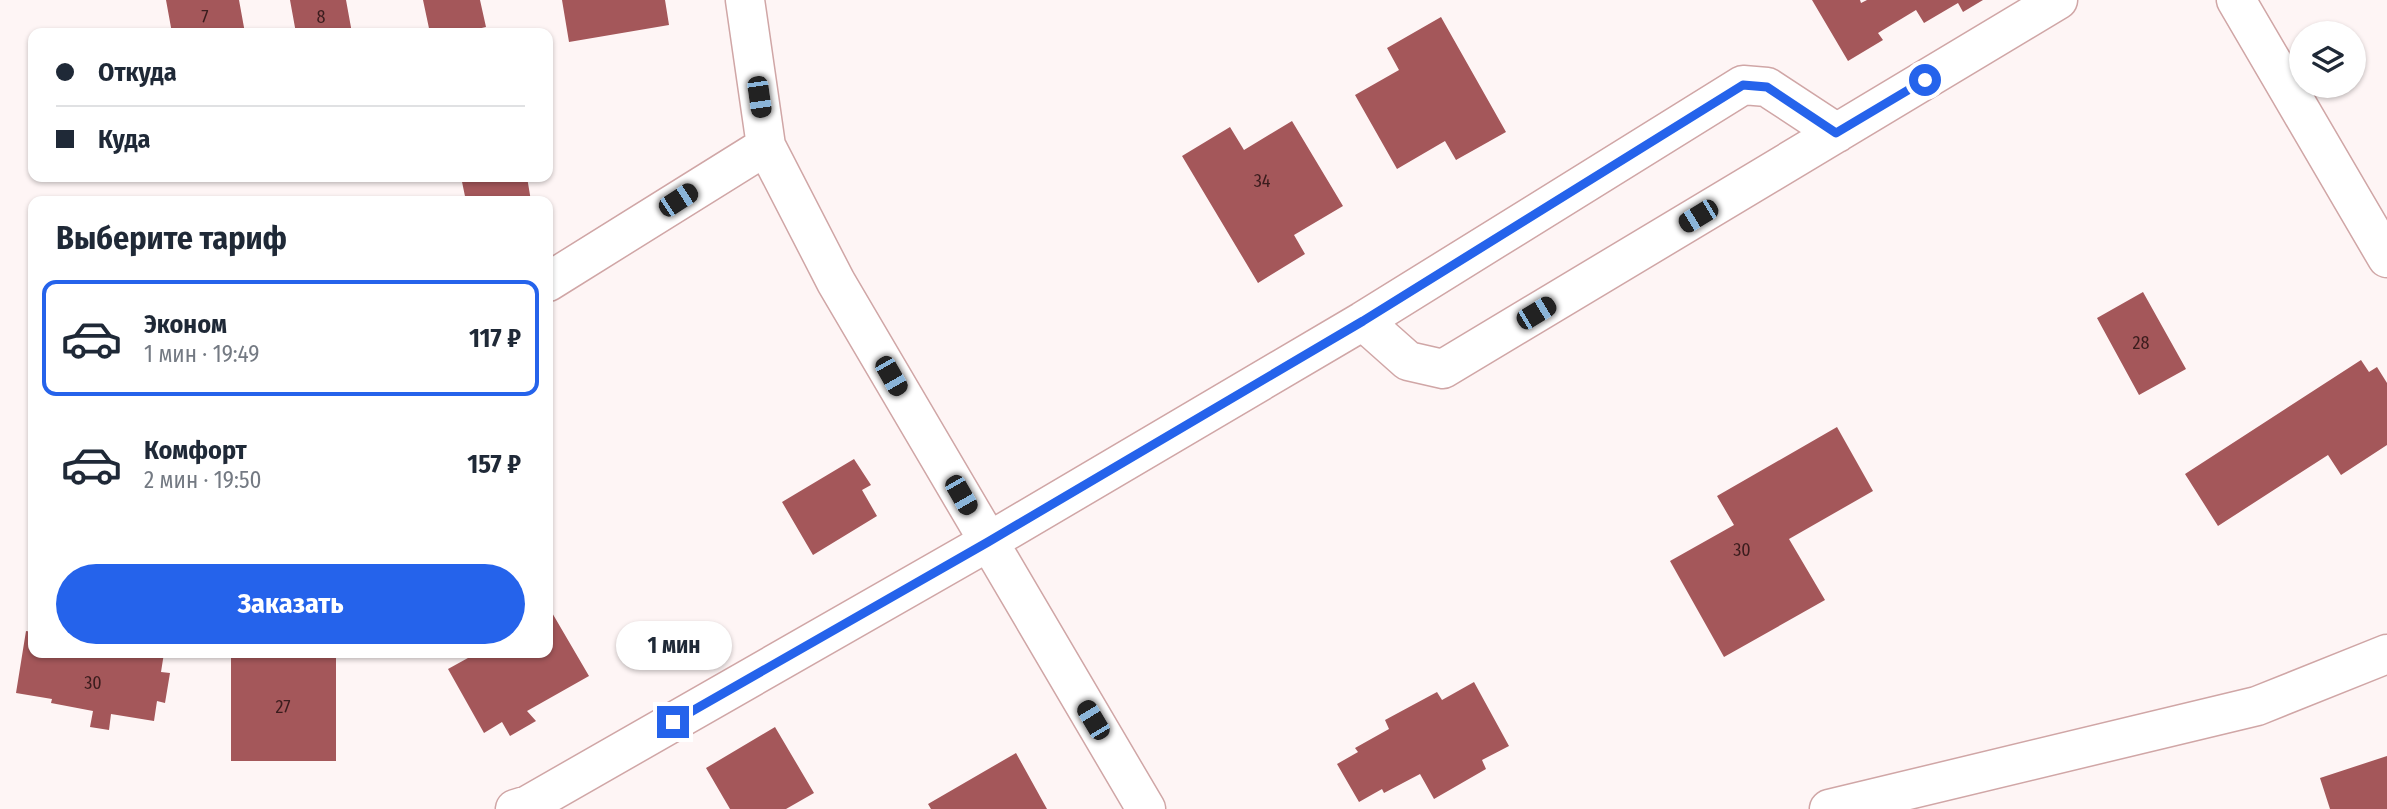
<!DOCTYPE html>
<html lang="ru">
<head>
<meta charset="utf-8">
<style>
	:root { --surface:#fff; --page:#f2f2f3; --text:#1f2937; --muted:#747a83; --line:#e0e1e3; --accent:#2563eb }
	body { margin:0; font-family:"Fira Sans Condensed",sans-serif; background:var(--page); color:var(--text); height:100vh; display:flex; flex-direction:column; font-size:26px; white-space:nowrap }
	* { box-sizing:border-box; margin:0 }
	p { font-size:23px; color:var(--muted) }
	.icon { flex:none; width:38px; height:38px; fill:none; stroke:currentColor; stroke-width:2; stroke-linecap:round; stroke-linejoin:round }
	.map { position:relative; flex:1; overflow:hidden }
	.drawer { position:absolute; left:28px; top:196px; width:525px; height:462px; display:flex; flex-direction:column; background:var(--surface); border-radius:14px; box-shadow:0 2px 5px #0004 }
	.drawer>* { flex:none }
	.guide { position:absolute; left:28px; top:28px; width:525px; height:154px; border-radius:14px; box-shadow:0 2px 5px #0004; display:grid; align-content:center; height:154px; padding:0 28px; background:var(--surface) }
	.tools { position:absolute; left:2289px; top:21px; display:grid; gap:14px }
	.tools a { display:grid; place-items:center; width:77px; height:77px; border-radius:50%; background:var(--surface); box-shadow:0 2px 5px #0004; font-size:35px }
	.end { position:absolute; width:32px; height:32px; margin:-16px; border:9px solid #2563eb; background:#fff; box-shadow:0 0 0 4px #fff }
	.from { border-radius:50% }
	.bubble { position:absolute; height:49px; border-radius:24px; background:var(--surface); box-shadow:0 2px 5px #0004; font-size:23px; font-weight:700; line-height:49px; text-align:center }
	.car { position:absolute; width:21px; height:42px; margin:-21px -10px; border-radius:9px; box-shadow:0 0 5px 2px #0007; background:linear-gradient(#222 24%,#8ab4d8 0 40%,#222 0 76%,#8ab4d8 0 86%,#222 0) }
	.guide b { display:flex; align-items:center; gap:24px; height:66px; font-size:26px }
	.guide b+b { border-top:2px solid var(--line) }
	.guide i { width:18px; height:18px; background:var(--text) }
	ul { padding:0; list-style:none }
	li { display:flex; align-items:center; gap:21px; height:116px; margin:0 14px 10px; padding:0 14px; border:4px solid transparent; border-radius:14px }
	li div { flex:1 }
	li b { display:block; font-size:26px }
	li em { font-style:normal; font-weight:700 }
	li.active { border-color:var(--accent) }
	li>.icon { width:63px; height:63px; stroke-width:1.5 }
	h2 { padding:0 28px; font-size:32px; line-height:84px }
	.action { display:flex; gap:14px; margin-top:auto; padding:14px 28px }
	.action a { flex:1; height:80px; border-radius:42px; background:var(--accent); color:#fff; font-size:28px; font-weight:700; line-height:80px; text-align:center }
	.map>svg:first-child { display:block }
	.building { fill:#a4575a }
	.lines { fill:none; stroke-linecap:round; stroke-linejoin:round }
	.minor-casing { stroke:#d0a6a6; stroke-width:41 }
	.minor { stroke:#fff; stroke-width:38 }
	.route { stroke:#2563eb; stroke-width:9 }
	.labels { text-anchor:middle; stroke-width:7; stroke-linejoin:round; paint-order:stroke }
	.number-label { font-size:18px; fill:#3a1c1d }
</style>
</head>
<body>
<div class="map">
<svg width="2387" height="809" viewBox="0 0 2387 809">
	<rect width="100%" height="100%" fill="#fef5f5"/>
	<path class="building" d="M166,0H239L245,33H172Z
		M290,0H346L352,33H296Z
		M423,0H480L486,27L460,33H430Z
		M562,0H665L669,25L569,42Z
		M1812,0H1860L1861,3L1867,0H1983L1963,12L1958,3L1924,23L1916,10L1878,33L1883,40L1848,61Z
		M1441,17L1506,132L1456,160L1445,141L1397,169L1355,95L1399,70L1387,48Z
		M1292,121L1343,206L1294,235L1305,254L1258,283L1182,156L1230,127L1244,150Z
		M461,177H527L531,201H466Z
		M2143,292L2186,369L2139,395L2097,318Z
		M2361,360L2369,372L2377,367L2387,383V445L2341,475L2328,455L2218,526L2185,474Z
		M1837,427L1873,491L1789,539L1825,600L1724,657L1670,561L1734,525L1717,496Z
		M854,459L871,485L862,490L877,516L813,555L782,502Z
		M551,611L589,676L527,711L536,721L510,736L502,722L484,733L448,669L477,653H548V613Z
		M26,631L33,632V653H164L161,672L170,673L165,703L157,701L154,721L111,714L109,730L90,727L93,711L51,703L52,699L16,693Z
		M231,653H336V761H231Z
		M1474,682L1509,746L1482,760L1486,769L1434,799L1420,774L1384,793L1382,789L1359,802L1337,764L1358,752L1355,748L1389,729L1385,720L1437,692L1442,700Z
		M775,727L814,793L786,809H730L706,768Z
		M1016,753L1047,809H931L928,804Z
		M2387,756V809H2330L2320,778Z"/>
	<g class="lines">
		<g class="minor-casing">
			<path id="minor" d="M745,0L766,146L836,282L1146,809
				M2236,0L2387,258
				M548,282L766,146
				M1363,321L1408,361L1443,369L2058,0
				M515,809L528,805L988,542L1363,321L1743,85L1767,87L1837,133
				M1829,809L2257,706L2387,654"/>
		</g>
		<use href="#minor" class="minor"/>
	</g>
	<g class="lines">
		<path class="route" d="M673,722L988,542L1363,321L1743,85L1767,87L1836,133L1925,80"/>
	</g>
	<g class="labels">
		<g class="number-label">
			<text x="205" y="23">7</text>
			<text x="321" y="23">8</text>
			<text x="1262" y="187">34</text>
			<text x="2141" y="349">28</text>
			<text x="1742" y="556">30</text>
			<text x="93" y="689">30</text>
			<text x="283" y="713">27</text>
		</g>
	</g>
</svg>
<div class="tools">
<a><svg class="icon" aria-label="layers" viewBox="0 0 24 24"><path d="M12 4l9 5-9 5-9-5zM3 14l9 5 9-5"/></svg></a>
</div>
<i class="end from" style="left:1925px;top:80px"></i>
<i class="end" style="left:673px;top:722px"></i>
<div class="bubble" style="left:616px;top:621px;width:116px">1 мин</div>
<i class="car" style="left:759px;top:97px;rotate:172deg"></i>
<i class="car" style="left:678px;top:200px;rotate:57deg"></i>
<i class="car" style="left:1698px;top:216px;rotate:239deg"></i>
<i class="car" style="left:1536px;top:313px;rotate:59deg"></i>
<i class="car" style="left:891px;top:376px;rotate:150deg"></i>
<i class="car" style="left:961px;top:495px;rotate:150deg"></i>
<i class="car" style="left:1093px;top:720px;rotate:329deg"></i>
<div class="guide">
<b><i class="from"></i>Откуда</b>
<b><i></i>Куда</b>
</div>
<section class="drawer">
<h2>Выберите тариф</h2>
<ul>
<li class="active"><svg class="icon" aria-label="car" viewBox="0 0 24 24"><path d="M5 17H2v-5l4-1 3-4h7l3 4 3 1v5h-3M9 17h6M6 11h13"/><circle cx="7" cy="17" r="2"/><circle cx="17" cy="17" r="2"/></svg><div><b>Эконом</b><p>1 мин · 19:49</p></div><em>117 ₽</em></li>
<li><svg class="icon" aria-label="car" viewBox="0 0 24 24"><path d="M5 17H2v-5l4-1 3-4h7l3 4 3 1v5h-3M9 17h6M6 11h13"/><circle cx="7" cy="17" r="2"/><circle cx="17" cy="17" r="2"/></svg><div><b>Комфорт</b><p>2 мин · 19:50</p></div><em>157 ₽</em></li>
</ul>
<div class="action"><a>Заказать</a></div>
</section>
</div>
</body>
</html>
